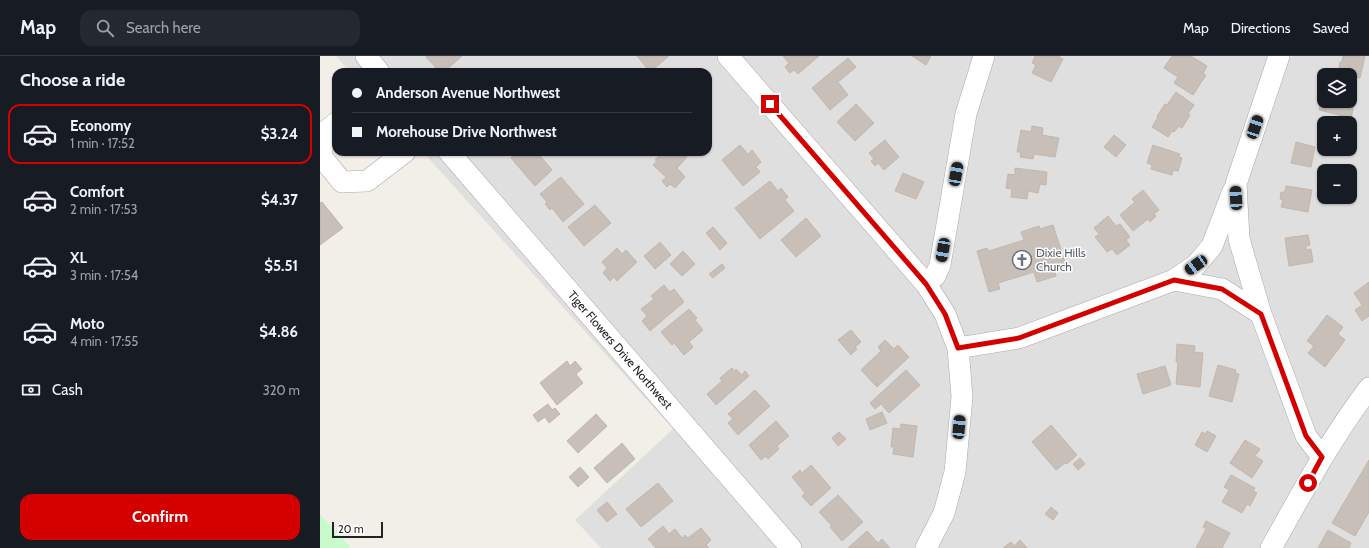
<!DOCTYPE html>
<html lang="en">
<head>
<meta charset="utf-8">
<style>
	:root { --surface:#171b24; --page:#242831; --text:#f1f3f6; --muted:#9ea1a6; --line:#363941; --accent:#d40000 }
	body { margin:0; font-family:Cabin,sans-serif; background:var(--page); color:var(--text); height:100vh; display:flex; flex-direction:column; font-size:15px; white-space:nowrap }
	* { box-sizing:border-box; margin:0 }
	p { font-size:13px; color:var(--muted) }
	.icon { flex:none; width:22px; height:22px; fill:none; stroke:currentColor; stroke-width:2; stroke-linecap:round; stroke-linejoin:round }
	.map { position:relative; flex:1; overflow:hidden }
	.details { display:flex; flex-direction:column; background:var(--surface); width:320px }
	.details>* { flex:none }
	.banner { position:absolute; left:12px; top:12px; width:380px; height:88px; border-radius:12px; box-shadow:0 1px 3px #0004; display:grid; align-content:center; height:88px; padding:0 20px; background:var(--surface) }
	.controls { position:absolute; left:997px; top:12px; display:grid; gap:8px }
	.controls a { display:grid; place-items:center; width:40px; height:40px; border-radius:8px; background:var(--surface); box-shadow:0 1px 3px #0004; font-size:20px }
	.scale { position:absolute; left:12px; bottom:10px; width:51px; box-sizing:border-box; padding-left:4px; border:2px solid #222; border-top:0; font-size:11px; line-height:14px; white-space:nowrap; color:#222; -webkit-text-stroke:3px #fff; paint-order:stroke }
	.end { position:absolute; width:18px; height:18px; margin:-9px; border:5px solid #d40000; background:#fff; box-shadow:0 0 0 2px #fff }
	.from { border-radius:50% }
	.car { position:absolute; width:12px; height:24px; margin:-12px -6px; border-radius:5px; box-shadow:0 0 3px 1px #0007; background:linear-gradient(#222 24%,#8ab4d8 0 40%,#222 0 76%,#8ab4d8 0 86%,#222 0) }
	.banner b { display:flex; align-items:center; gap:14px; height:38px; font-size:15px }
	.banner b+b { border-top:1px solid var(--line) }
	.banner i { width:10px; height:10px; background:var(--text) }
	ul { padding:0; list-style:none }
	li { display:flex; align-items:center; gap:12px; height:60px; margin:0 8px 6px; padding:0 12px; border:2px solid transparent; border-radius:12px }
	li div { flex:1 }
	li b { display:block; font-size:15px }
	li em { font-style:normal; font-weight:800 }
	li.on { border-color:var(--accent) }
	li>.icon { width:36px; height:36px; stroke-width:1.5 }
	h2 { padding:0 20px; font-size:18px; line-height:48px }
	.pay { display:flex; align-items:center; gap:10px; height:44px; padding:0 20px; font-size:15px }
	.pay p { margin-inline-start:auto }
	.button { display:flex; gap:8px; margin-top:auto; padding:8px 20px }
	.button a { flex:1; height:46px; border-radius:12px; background:var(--accent); color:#fff; font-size:16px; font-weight:800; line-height:46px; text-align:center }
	header { display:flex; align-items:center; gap:24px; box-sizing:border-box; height:56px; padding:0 20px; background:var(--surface); border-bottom:1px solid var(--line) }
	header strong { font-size:19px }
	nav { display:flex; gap:22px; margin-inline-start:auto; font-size:14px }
	.search { width:280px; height:36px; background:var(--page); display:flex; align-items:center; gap:10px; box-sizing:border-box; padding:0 14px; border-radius:12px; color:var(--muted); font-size:15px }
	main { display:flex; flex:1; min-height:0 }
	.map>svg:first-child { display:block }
	.residential { fill:#e0dfdf; fill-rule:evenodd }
	.park { fill:#c8facc }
	.building { fill:#c7bfb8; stroke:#c4b6ab }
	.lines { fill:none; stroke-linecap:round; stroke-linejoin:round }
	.minor-casing { stroke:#a9a9a9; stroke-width:22 }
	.minor { stroke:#fff; stroke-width:21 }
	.route { stroke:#d40000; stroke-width:5 }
	.labels { text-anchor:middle; stroke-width:3; stroke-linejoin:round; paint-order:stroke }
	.worship-label { font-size:12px; fill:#5b616d; stroke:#fff; text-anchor:start }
	.street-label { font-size:12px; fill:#222; stroke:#fff }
</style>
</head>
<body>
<header>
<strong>Map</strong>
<div class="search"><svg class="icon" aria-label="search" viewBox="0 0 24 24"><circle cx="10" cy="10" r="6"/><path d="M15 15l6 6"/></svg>Search here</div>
<nav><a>Map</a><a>Directions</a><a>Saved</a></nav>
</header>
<main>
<section class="details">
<h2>Choose a ride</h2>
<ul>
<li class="on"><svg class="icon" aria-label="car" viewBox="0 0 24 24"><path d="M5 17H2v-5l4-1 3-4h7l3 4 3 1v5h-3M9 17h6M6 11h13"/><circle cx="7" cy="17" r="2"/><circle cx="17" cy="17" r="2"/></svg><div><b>Economy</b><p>1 min · 17:52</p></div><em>$3.24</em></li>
<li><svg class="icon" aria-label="car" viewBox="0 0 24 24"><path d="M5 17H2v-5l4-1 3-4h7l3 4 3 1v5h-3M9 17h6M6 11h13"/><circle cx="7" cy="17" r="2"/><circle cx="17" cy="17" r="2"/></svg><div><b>Comfort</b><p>2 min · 17:53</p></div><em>$4.37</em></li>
<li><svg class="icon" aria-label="car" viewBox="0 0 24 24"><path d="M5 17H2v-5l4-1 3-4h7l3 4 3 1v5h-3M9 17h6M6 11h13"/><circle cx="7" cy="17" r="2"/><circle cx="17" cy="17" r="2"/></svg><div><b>XL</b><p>3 min · 17:54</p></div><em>$5.51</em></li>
<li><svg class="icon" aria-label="car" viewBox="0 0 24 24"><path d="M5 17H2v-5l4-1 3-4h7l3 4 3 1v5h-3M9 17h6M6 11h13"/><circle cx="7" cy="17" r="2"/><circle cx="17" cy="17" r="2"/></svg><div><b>Moto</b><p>4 min · 17:55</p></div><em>$4.86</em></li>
</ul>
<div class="pay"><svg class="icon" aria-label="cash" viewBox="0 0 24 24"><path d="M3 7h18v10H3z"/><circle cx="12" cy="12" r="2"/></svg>Cash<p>320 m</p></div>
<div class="button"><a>Confirm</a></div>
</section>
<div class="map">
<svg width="1049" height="492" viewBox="0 0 1049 492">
	<rect width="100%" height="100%" fill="#f2efe9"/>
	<path class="residential" d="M16,0H1049V492H281L255,464L353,373L103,96H388V16H30ZM1004,19H1030V45H1004ZM1004,67H1030V93H1004ZM1004,115H1030V141H1004Z"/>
	<path class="park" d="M0,458L31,492H0Z"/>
	<path class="building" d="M107,0H142L124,16H120L106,1Z
		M317,0H349L330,16Z
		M463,0H499L478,18L474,14L470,17L465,11L469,7Z
		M592,0H611L606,9Z
		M715,0H740L739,1L743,3L731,26L712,17L716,9L712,7Z
		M852,0H871L887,10L883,18L886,19L873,39L854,27L858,21L844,12Z
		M1023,0H1045L1040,22L1030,20V19L1018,18L1020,6H1022Z
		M528,2L536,11L518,26L528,39L510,54L492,32Z
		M1004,34V45H1030V38L1036,40L1031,62L999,54Z
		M856,36L874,49L868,58L870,59L862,72L859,70L854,76L852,75L848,81L832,71L838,61L837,60L845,48L847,49Z
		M536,48L554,67L535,85L517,66Z
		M712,70L723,72L722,79L739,82L735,101L714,98L713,103L700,101L701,96H697L701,74L711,76Z
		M794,79L806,89L796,101L784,91Z
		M565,84L579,101L564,114L558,107L555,110L551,105L554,103L549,97Z
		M976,86L995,91L991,111L971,107Z
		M420,89L428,98L432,94L441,106L436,111L440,116L423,130L402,104Z
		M833,89L860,98L859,101L862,102L858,115L853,114L852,119L831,113L832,109L827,107Z
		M198,96H217L232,114L215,130L191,102Z
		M341,96H362L367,101L357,112L365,121L355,132L350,128L347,131L342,125L346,121L333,109L337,105L335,104L342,97Z
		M695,112L727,116L726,129L720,128L718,137L708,135L707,143L691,141L692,133L686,132L688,118L695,119Z
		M583,117L604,126L596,143L575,135Z
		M241,121L264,148L243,166L232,152L230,154L225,148L227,146L220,138Z
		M450,125L458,135L461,132L468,141L465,144L474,155L440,183L415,152Z
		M966,130L992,134L988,156L961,151L963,144L960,143L961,136H965Z
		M823,134L839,154L834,158L836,160L830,166L828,163L813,175L800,159L815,146L812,143Z
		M2,146L23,172L0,189V147Z
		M275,149L291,167L264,190L248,171Z
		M788,160L796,170L800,168L810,181L806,184L810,189L797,199L792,193L787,196L775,181L779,178L774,172Z
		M486,162L501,180L476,201L461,184Z
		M733,169L747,212L735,216L736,220L717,226L714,216L678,227L680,233L669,236L657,195L667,192L669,195L704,184L701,176L719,170L720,173Z
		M393,171L407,187L400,194L386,177Z
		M988,179L990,189L986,190V194L991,193L993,206L969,210L965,182Z
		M340,186L351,199L335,213L324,200Z
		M297,192L302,198L306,194L317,206L297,225L294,221L290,225L283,217L287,212L282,206Z
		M363,195L375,208L362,220L350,208Z
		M402,208L405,212L393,222L389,218Z
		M1049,226V260L1042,265L1035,254L1042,249L1034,237Z
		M344,229L350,236L354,233L364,246L330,275L322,265L327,260L321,253L334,243L331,240Z
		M369,253L377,262L375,264L383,274L369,286L373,291L364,299L354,287L352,289L341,276Z
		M1007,259L1023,271L1018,278L1025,284L1005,311L988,297L994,290L987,285Z
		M531,274L541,286L535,291L537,293L531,299L518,284Z
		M565,284L574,293L578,289L589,301L557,331L541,314L561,295L558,291Z
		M857,288L875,290L874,296L883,297L880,331L856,328L858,306H856Z
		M247,305L250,310L255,305L262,313L256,318L263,327L237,349L220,327Z
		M898,309L916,314L915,317L919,318L912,346L889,340Z
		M845,310L851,329L823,338L817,318Z
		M412,312L414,315L416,313L422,319L425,315L429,320L396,349L387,338L402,325L400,322Z
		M586,314L600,329L569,357L561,348L555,353L550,347Z
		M435,334L450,350L418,379L408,367L413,363L408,358Z
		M228,348L232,354L235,352L240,358L229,367L225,361L218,366L213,359Z
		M562,356L567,367L550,374L546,363Z
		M276,358L287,370L258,397L247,385Z
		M456,365L469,380L457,390L459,393L448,403L446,400L441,404L429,389Z
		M581,368L597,370L593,401L573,398L574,391H571L573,372L580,373Z
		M731,369L757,399L747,408L745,407L736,414L712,386Z
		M887,375L896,380L887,396L875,389L882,376L886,378Z
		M519,376L526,383L518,390L512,382Z
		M925,384L940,393L935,400L943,405L932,422L910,407Z
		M302,387L315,403L287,427L274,412Z
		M760,402L765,408L758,414L753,408Z
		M1049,404V456L1035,480L1012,467Z
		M491,409L511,432L491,450L482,440L485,437L472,421L480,414L482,417Z
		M260,411L269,421L258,431L249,421Z
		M911,419L935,432L933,435L937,437L930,450L927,448L922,457L902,446L909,434L904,431Z
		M338,427L353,445L321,471L306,453Z
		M518,439L543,466L522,485L510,471L512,470L499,456Z
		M287,446L297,458L287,466L277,454Z
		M731,451L738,457L733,464L725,458Z
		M886,465L910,477L902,492H876L886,473L883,471Z
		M343,470L349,478L355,473L362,482L365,479L368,482L381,472L391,484L386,489L389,492H336L328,483Z
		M1008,474L1031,487L1029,492H998Z
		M547,475L558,487L562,483L570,492H528Z
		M700,484L707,492H683L691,486L694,490Z"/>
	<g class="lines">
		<g class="minor-casing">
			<path id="minor" d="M46,0L59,16
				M408,0L606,228L625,258L638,292L642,341L635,416L624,457L606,492
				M959,0L916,128L919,183L941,258L986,380L1002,401
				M16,67L5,76L1,100L22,126L47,125L85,96
				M129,96L471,492
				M854,224L902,233L941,258
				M606,228L615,220L620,209L646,58L664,0
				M638,292L699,282L854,224L876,209L892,190L913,135
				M951,492C982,437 1011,382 1049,332"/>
		</g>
		<use href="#minor" class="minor"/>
	</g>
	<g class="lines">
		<path class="route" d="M450,48L606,228L625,258L638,292L699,282L854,224L902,233L941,258L986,380L1002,401L988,427"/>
	</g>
	<defs>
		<g id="church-ring" transform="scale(1)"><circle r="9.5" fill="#fff" stroke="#6b7280" stroke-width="1.5"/><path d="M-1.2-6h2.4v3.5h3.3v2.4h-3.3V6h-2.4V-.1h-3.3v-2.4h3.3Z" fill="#6b7280"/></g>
	</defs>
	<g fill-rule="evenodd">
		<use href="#church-ring" x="702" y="204"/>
	</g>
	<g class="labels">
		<g class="worship-label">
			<text x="716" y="201">Dixie Hills<tspan x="716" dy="14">Church</tspan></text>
		</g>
		<g class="street-label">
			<text transform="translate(300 294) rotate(49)" y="4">Tiger Flowers Drive Northwest</text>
		</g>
	</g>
</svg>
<div class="controls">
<a><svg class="icon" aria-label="layers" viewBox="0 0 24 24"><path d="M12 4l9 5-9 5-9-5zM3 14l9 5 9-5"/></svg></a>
<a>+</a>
<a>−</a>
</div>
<div class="scale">20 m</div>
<i class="end from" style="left:988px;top:427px"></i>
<i class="end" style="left:450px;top:48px"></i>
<i class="car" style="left:935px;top:71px;rotate:19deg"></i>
<i class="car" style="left:636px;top:118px;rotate:10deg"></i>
<i class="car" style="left:916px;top:142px;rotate:357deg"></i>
<i class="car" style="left:623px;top:194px;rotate:190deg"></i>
<i class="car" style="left:876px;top:209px;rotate:235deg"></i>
<i class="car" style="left:639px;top:371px;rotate:5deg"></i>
<div class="banner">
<b><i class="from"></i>Anderson Avenue Northwest</b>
<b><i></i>Morehouse Drive Northwest</b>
</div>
</div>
</main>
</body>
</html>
